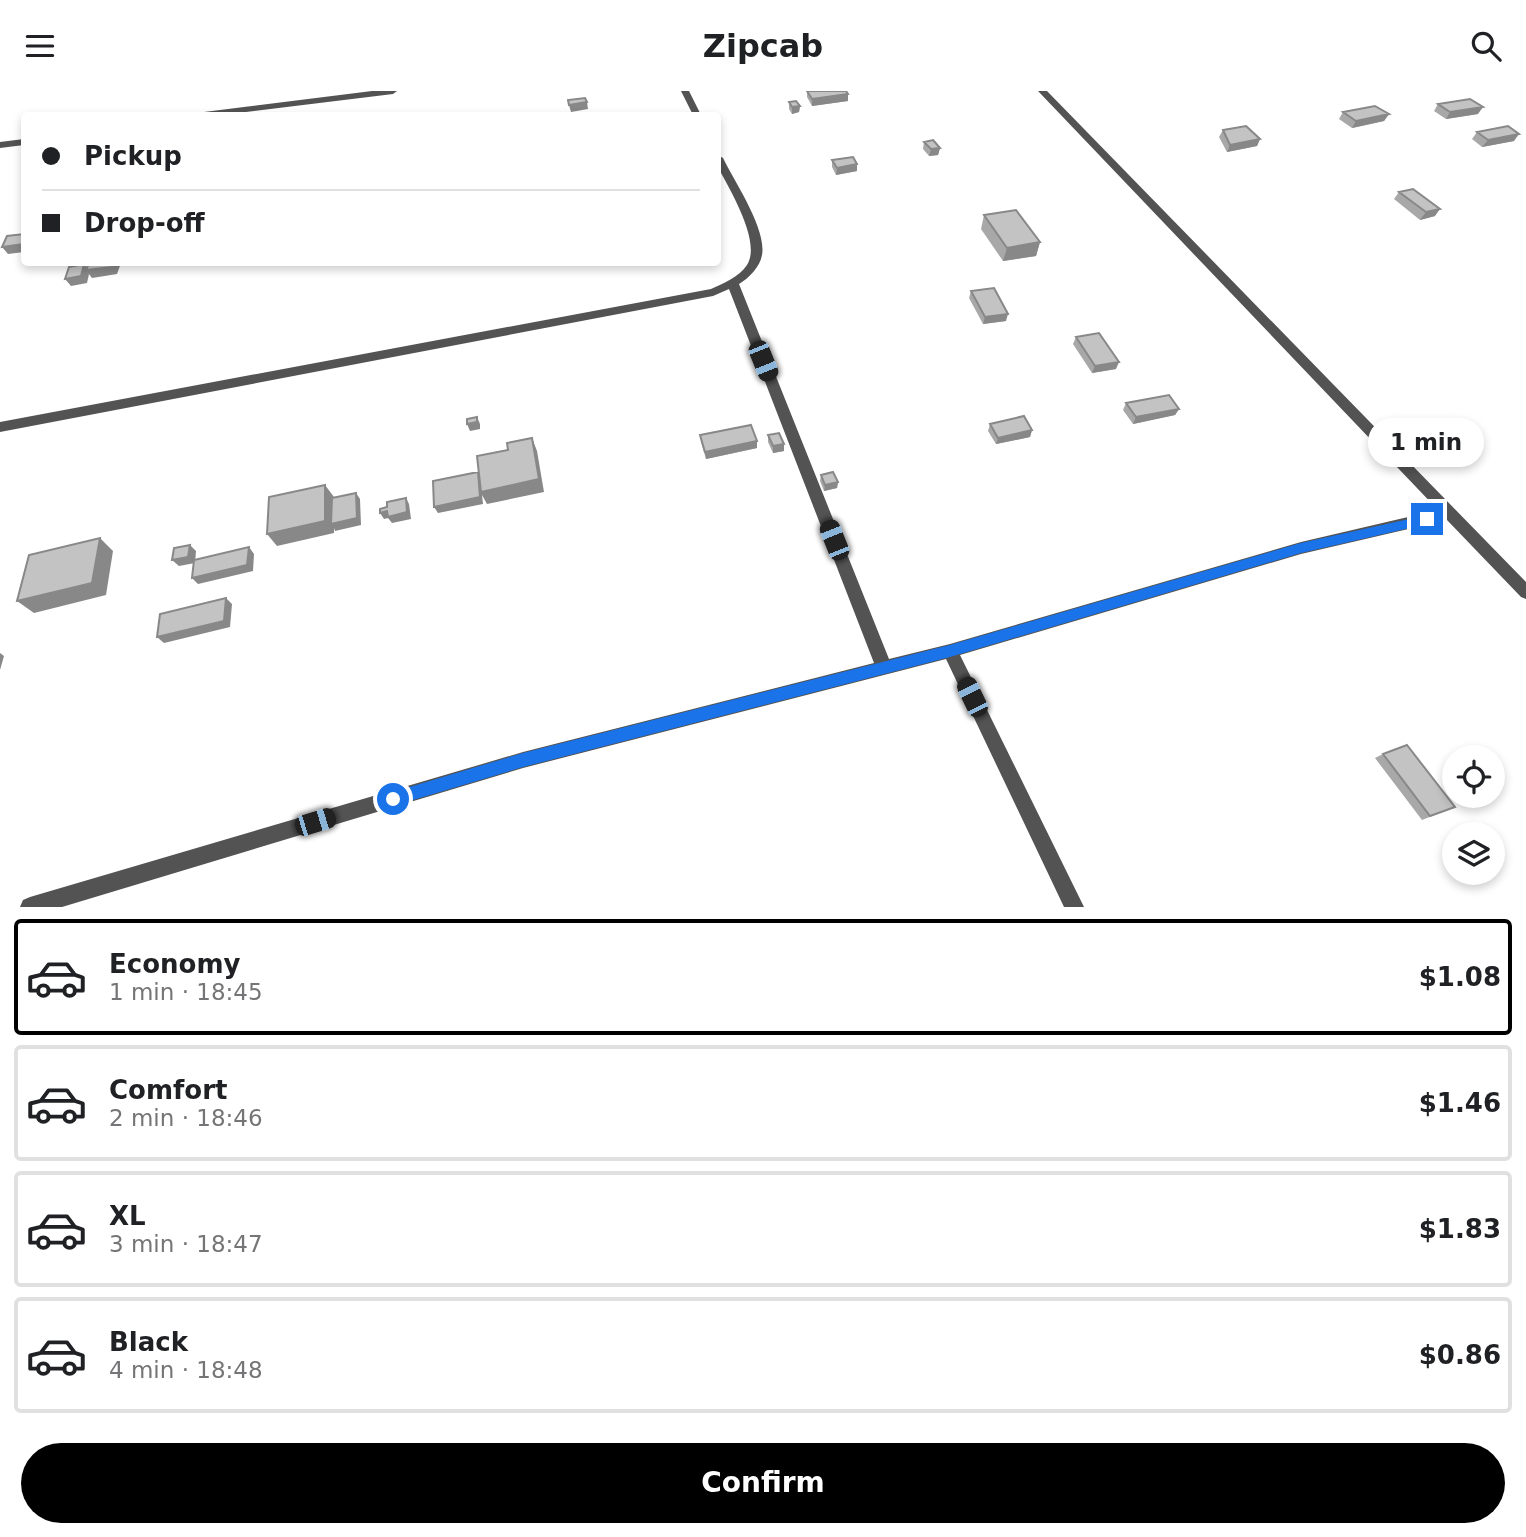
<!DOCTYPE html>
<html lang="en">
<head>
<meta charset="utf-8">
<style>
	:root { --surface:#fff; --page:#f6f6f6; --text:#202124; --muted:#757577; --line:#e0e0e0; --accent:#000 }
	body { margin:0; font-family:"DejaVu Sans",sans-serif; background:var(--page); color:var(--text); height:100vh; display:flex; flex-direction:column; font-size:26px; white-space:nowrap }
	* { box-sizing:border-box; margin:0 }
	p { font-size:23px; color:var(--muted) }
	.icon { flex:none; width:38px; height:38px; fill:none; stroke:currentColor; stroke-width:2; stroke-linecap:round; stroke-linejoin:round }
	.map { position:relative; height:816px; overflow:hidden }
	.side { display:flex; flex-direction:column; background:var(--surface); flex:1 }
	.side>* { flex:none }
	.hud { position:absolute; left:21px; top:21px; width:700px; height:154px; border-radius:7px; box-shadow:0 4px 10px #0003; display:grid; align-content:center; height:154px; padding:0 21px; background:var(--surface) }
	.controls { position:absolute; left:1442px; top:654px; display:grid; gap:14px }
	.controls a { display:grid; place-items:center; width:63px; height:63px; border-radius:50%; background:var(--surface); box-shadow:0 4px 10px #0003; font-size:35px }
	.end { position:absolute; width:32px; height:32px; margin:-16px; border:9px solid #1a73e8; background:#fff; box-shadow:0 0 0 4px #fff }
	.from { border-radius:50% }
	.bubble { position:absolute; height:49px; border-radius:24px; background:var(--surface); box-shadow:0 4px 10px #0003; font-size:23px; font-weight:800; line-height:49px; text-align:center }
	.car { position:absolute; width:21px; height:42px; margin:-21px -10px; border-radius:9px; box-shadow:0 0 5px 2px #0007; background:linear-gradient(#222 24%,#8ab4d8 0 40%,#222 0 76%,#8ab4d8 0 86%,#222 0) }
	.hud b { display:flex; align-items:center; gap:24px; height:66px; font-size:26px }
	.hud b+b { border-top:2px solid var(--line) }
	.hud i { width:18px; height:18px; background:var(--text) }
	ul { padding:12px 0 0; list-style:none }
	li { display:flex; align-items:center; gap:21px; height:116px; margin:0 14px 10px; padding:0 7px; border:4px solid var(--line); border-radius:7px }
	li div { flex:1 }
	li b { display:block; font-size:26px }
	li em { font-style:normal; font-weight:800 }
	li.selected { border-color:var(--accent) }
	li>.icon { width:63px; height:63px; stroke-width:1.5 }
	.button { display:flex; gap:14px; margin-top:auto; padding:14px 21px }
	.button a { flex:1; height:80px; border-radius:42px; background:var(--accent); color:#fff; font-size:28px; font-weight:800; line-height:80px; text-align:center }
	header { display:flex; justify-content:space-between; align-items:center; height:91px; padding:0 21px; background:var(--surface); font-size:32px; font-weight:800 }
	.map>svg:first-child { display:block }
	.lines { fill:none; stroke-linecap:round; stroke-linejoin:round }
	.minor { fill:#535353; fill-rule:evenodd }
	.wall { fill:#a8a8a8 }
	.shaded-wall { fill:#888 }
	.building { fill:#c3c3c3; stroke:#888; stroke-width:2 }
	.route { fill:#1a73e8 }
</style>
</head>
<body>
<header><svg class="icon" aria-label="menu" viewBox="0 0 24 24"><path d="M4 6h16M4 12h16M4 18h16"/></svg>Zipcab<svg class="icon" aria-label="search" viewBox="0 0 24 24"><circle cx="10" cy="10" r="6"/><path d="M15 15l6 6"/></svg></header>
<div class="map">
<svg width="1526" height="816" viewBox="0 0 1526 816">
	<rect width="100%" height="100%" fill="#fff"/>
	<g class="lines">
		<path class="minor" d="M372,0H397L393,3L222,24H199L204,21Z
			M681,0H689L701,24H693Z
			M1038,0H1047L1526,491V508L1521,506L1447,429L1301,463L960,564L1084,816H1064L946,568L523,677L62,816H20L23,809L30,806L523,661L874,572L729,198L713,205L0,341V331L711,198C724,192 739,186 747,174C762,150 729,98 718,76V64L723,67C734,90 767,138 762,164C760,176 749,187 739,193L889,568L950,553L1301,451L1438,419Z
			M24,48V54L0,57V51Z"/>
	</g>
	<path class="wall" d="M807,0L848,3V10L812,15L807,6Z
		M789,11L800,15L799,21L792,23L789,18Z
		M1438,13L1478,23L1446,28L1434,20Z
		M1343,21L1389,23L1384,30L1352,37L1339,28Z
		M1223,39L1260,48L1257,55L1227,61L1219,46Z
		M1477,41L1514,50L1482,56L1472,48Z
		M924,51L940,57L938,64L929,65L923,58Z
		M832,69L857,80L836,84L832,76Z
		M1399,101L1435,125L1420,129L1394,108Z
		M984,124L1040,151L1036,165L1003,170L981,138Z
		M971,200L1006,230L983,233L969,207Z
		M1076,246L1116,278L1092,282L1073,253Z
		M1126,312L1179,318L1175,324L1133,333L1123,319Z
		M990,333L1032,339L1030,346L996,353L988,340Z
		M700,344L757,350V357L706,368L701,351Z
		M768,344L784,360L773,362L768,351Z
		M821,384L838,391L837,397L824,400L820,390Z
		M1383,663L1455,716L1422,729L1375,667Z"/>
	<path class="shaded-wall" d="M848,3V10L812,15V8Z
		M587,11L588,18L571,21L569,14Z
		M800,15L799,21L792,23V16Z
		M1483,16L1478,23L1446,28L1450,21Z
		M1389,23L1384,30L1352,37L1356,30Z
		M1519,43L1514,50L1482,56L1488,49Z
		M1260,48L1257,55L1227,61L1230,54Z
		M940,57L938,64L929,65L931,58Z
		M857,73V80L836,84L837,77Z
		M1440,118L1435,125L1420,129L1426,121Z
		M1040,151L1036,165L1003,170L1007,157Z
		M24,153V161L8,163L2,156Z
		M113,172H121L117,183L92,187L89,183L87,192L71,195L65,188L84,173L89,179Z
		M1008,223L1006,230L983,233L985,226Z
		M1119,271L1116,278L1092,282L1095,275Z
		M1179,318L1175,324L1133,333L1136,326Z
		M477,326L480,333V338L470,340L467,333Z
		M1032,339L1030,346L996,353L998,347Z
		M532,347L537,360L544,401L487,413L482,404L483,413L438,422L434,416L478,381Z
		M757,350V357L706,368L705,361Z
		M784,353V360L773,362V355Z
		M838,391L837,397L824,400L825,394Z
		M325,394L334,406L356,402L360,408L361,434L335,440L334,437V442L277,455L267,443Z
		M406,407L409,413L411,428L392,432L388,427L384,428L380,422L387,420Z
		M100,447L113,460L106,504L34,522L17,510Z
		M190,454L196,460L195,472L179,475L172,469Z
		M249,456L254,463L253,480L198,493L192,487Z
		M226,507L232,513L230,536L164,552L157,546Z
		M0,562L4,565L0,579Z"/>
	<path class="building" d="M807,0H846L848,3L812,8Z
		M585,7L587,11L569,14L568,9Z
		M1470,8L1483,16L1450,21L1438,13Z
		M796,10L800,15L792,16L789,11Z
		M1375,15L1389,23L1356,30L1343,21Z
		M1246,35L1260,48L1230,54L1223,39Z
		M1508,35L1519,43L1488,49L1477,41Z
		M933,49L940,57L931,58L924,51Z
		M853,66L857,73L837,77L832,69Z
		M1413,98L1440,118L1426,121L1399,101Z
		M1016,119L1040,151L1007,157L984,124Z
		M24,143V153L2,156L7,145Z
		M89,172H113L112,176L86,179Z
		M84,173L81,185L65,188L69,176Z
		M994,197L1008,223L985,226L971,200Z
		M1099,242L1119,271L1095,275L1076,246Z
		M1169,304L1179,318L1136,326L1126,312Z
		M1024,325L1032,339L998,347L990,333Z
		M477,326V331L467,333V328Z
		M751,334L757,350L705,361L700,344Z
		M779,342L784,353L773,355L768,344Z
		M532,347L539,388L481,401L477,365L508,359L507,352Z
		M478,381L480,406L434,416L433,390Z
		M833,381L838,391L825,394L821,384Z
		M325,394V430L267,443L269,406Z
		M356,402L357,427L331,433L332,407Z
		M406,407L407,421L388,426L387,420L380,422V418L387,416V411Z
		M100,447L92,492L17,510L29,464Z
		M190,454L188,466L172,469L174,457Z
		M249,456L247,474L192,487L194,469Z
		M226,507L224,530L157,546L160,523Z
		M1407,654L1455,716L1430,725L1383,663Z"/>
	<path class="route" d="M1427,424L1433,428L1427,433L1301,462L950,566L523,676L393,715L388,713L386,708L388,703L393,701L523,662L950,554L1301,452Z"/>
</svg>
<div class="controls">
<a><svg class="icon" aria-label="locate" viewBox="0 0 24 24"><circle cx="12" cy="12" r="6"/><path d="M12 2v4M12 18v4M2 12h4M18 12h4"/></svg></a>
<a><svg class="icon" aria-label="layers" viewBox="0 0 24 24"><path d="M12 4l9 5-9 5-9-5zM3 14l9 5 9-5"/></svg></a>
</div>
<i class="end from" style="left:393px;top:708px"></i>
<i class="end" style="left:1427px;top:428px"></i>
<div class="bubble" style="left:1368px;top:327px;width:116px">1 min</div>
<i class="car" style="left:763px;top:270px;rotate:158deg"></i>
<i class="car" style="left:834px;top:449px;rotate:338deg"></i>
<i class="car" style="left:972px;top:606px;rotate:334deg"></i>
<i class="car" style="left:315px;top:731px;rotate:73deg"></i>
<div class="hud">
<b><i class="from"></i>Pickup</b>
<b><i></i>Drop-off</b>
</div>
</div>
<section class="side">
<ul>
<li class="selected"><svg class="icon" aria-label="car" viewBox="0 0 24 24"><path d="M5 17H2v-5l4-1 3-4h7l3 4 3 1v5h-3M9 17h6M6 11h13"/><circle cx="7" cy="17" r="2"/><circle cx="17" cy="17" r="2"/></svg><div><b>Economy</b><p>1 min · 18:45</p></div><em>$1.08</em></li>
<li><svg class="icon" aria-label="car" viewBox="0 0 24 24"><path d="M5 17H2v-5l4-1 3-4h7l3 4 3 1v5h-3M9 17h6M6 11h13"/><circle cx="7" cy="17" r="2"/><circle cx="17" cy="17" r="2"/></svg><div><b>Comfort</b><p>2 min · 18:46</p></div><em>$1.46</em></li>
<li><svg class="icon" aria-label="car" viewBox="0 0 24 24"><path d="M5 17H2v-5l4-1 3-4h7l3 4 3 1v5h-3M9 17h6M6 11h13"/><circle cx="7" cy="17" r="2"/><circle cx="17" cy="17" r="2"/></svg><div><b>XL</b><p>3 min · 18:47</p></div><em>$1.83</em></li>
<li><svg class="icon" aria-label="car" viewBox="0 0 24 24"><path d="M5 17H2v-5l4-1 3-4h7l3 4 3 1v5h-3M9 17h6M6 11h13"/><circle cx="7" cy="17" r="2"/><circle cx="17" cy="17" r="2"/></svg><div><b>Black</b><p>4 min · 18:48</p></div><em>$0.86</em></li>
</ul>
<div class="button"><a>Confirm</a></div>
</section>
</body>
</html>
